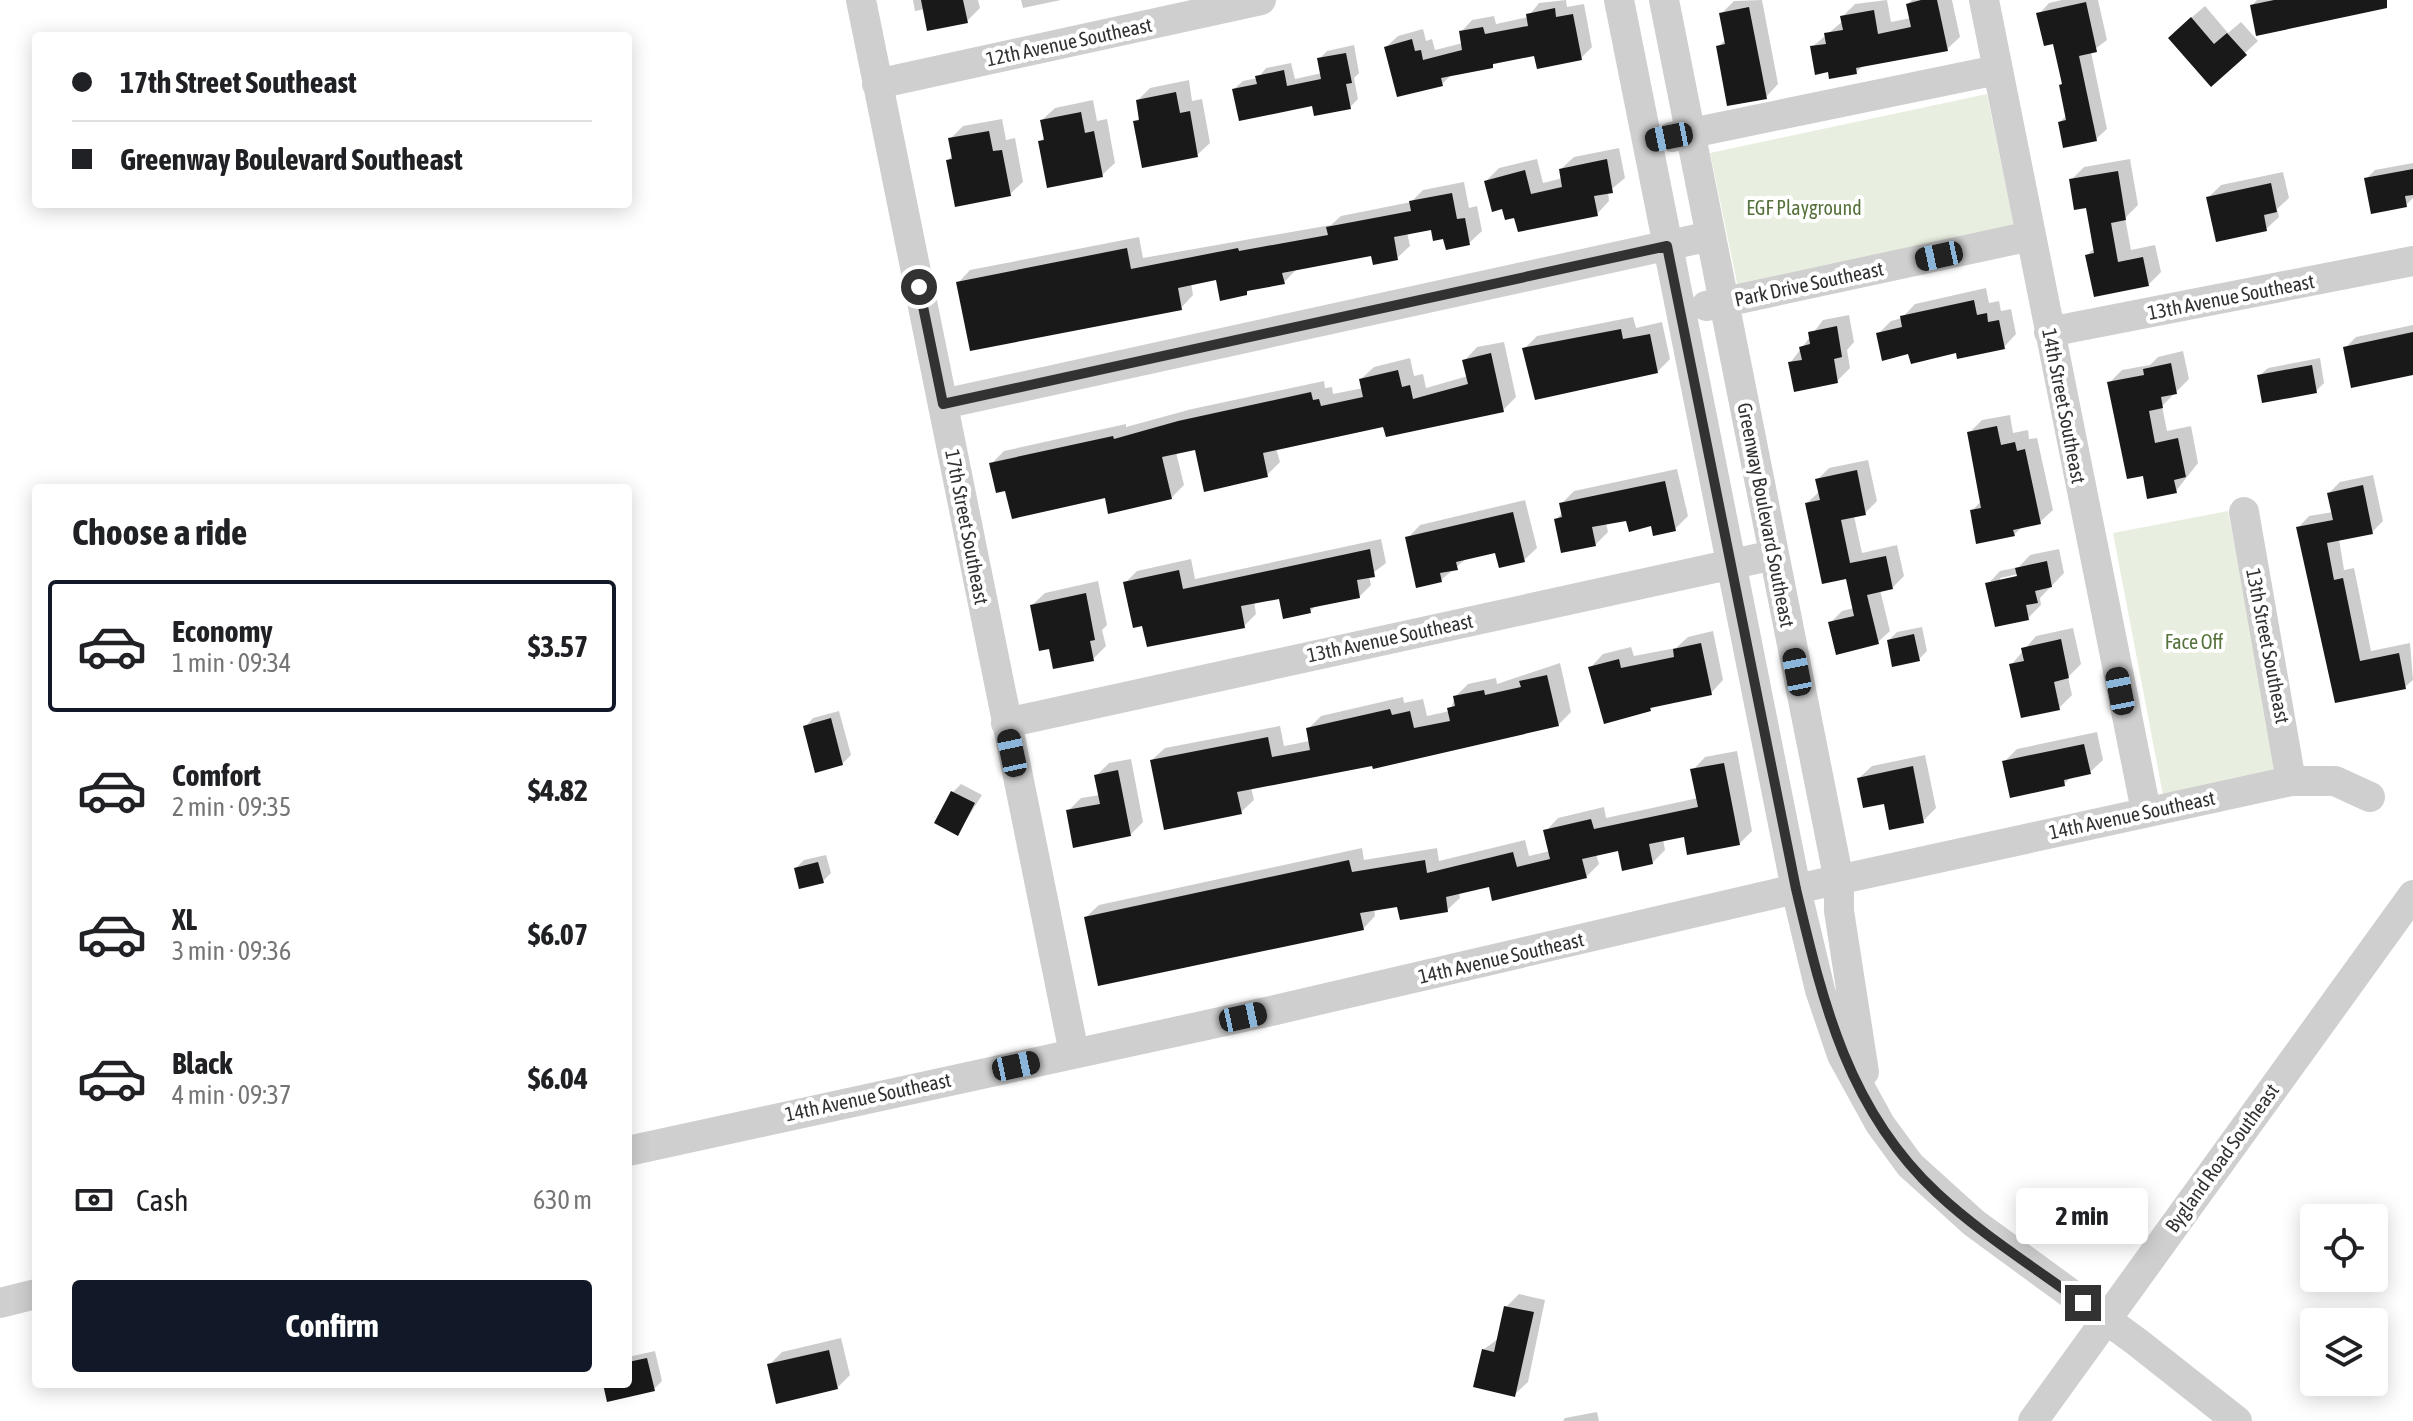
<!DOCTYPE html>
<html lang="en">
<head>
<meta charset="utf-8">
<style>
	:root { --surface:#fff; --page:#f6f6f6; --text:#202124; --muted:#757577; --line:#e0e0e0; --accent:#111827 }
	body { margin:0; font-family:"Asap Condensed",sans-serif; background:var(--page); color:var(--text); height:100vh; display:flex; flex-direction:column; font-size:30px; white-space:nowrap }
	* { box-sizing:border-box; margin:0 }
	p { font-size:26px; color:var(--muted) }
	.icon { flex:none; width:44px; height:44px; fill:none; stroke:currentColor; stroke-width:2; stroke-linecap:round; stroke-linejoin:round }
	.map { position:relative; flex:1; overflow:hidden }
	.details { position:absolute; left:32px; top:484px; width:600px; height:904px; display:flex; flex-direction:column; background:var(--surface); border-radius:8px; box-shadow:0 4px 20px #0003 }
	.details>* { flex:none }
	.banner { position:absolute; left:32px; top:32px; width:600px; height:176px; border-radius:8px; box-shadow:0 4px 20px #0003; display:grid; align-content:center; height:176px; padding:0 40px; background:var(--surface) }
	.fabs { position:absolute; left:2300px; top:1204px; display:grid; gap:16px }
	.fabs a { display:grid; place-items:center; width:88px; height:88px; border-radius:8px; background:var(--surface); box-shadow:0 4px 20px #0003; font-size:40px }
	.end { position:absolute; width:36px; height:36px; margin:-18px; border:10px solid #323232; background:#fff; box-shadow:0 0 0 4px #fff }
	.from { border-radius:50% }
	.bubble { position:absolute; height:56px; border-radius:8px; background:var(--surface); box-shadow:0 4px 20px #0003; font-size:26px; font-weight:700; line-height:56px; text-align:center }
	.car { position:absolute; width:24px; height:48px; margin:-24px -12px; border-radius:10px; box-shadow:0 0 6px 2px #0007; background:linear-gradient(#222 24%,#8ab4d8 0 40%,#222 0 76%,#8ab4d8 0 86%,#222 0) }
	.banner b { display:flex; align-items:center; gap:28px; height:76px; font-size:30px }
	.banner b+b { border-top:2px solid var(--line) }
	.banner i { width:20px; height:20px; background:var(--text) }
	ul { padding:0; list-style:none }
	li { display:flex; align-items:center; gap:24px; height:132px; margin:0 16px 12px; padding:0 24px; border:4px solid transparent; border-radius:8px }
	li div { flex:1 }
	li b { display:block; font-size:30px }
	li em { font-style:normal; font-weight:700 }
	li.on { border-color:var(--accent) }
	li>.icon { width:72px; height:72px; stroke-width:1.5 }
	h2 { padding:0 40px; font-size:36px; line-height:96px }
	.pay { display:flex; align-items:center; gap:20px; height:88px; padding:0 40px; font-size:30px }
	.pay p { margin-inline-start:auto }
	.primary-button { display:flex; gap:16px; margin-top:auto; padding:16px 40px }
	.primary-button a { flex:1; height:92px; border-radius:8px; background:var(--accent); color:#fff; font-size:32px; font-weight:700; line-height:92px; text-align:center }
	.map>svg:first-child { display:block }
	.green { fill:#e9efe0 }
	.shadow { fill:#0003; fill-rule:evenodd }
	.building { fill:#191919 }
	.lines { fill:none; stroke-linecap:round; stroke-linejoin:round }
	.minor { stroke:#cfcfcf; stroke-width:30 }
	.route { stroke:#323232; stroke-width:10 }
	.labels { text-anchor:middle; stroke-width:8; stroke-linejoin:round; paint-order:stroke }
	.street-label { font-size:20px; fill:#323232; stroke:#fff }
	.park-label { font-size:20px; fill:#56723b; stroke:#fff }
</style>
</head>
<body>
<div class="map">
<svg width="2413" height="1421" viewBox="0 0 2413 1421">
	<rect width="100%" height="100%" fill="#fff"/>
	<path class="green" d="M1987,94L2016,235L1740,297L1710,153Z
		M2228,511L2279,773L2163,795L2113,533Z"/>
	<path class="shadow" d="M913,0H978L980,8L967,21L925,9L915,11Z
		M1021,0H1061L1023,8Z
		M1566,0L1567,7L1584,4L1592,47L1581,58L1536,54L1452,74L1442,84L1386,47L1398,36L1423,29L1426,41L1432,39L1435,50L1463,43L1461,32L1472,20L1494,16L1496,24L1528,17L1539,3Z
		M1762,0L1778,84L1766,97L1718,47L1726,39L1721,14L1734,1Z
		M1887,0L1891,22L1911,18L1908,4L1912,0H1952L1960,37L1947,49L1864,65L1856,72L1812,47L1843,21L1842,17L1855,4Z
		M2062,0H2098L2107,40L2091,52L2107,129L2096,139L2060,122L2067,115L2063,83L2055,42L2039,14L2049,3Z
		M2257,0H2373L2252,5Z
		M2205,6L2228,33L2241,22L2258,41L2211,84L2183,25Z
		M1354,45L1359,73L1354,78L1358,99L1350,107L1234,89L1243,81L1258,78L1266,68L1291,63L1295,79L1322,73L1319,59L1327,51Z
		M1189,80L1192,101L1202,99L1210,143L1197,155L1136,122L1140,117L1138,100L1150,88Z
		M1093,100L1097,121L1107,119L1115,163L1102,175L1040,142L1045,136L1042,120L1055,108Z
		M1002,119L1006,140L1015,138L1023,182L1010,194L948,160L953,155L950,139L963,126Z
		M1619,148L1625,178L1608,192L1609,201L1597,214L1515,215L1503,207L1486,181L1499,168L1537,159L1543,183L1563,178L1561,169L1574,157Z
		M2130,159L2138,205L2125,218L2131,250L2155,245L2161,272L2148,285L2087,255L2095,248L2087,206L2071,180L2084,167Z
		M2413,163V198L2406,205L2366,179L2375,170Z
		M2283,172L2289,198L2277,209L2279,217L2266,229L2208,198L2221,185Z
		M1464,182L1469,208L1477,206L1482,231L1469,243L1445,237L1432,227L1407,232L1410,246L1397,258L1373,254L1296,270L1284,282L1252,288L1246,293L1217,278L1191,283L1193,295L1181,308L958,283L970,270L1139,237L1143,258L1331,225L1341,216L1411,202L1423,190Z
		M1986,288L1989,303L1999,301L2001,311L2011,309L2016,334L2004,347L1910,352L1878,334L1891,321L1902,318L1915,304Z
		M1849,315L1854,342L1847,350L1850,368L1837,381L1790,363L1823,320Z
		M1633,317L1636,328L1662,322L1670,359L1658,371L1524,349L1537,336Z
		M2413,325V373L2345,348L2356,337Z
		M1504,342L1516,397L1503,410L1385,425L1276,448L1280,462L1267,475L1196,447L1176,452L1184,485L1171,498L1106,495L1007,488L991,464L1004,451L1126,424V427L1192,409L1324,381L1325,388L1332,387L1333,394L1363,388L1361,379L1374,367L1410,358L1414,376L1423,374L1426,388L1468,376L1465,360L1477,347Z
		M2183,351L2189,379L2162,406L2167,431L2191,426L2198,463L2176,491L2144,474L2109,383L2122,370L2150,365L2158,357Z
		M2320,358L2324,383L2316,391L2259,376L2268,368Z
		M2010,415L2013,433L2028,430L2029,439L2037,438L2053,510L2040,522L2023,526L2014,535L1972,511L1982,500L1969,433L1982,420Z
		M1868,460L1877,501L1865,513L1854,516L1862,553L1897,545L1904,576L1892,588L1880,590L1890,631L1878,642L1830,623L1842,611L1854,608L1848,577L1807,503L1820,491L1817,480L1829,468Z
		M1677,469L1688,516L1675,529L1628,519L1606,523L1608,532L1595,545L1556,520L1563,512L1561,504L1574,491Z
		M2373,475L2383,521L2372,532L2339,539L2344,570L2354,568L2371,651L2410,643L2413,680L2405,687L2337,701L2298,528L2309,516L2333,512L2329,493L2340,482Z
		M1525,500L1537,548L1524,560L1496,550L1467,558L1441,580L1408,538L1420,525Z
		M1381,539L1386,563L1369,576L1371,585L1359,597L1317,605L1310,611L1281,596L1254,601L1256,614L1244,626L1144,624L1126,582L1137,571L1191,559L1195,579Z
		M2059,549L2064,573L2040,598L2041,605L2028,618L1988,584L2000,571L2019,567L2030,555ZM2027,572L2028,576L2000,582V578Z
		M1098,581L1107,625L1102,630L1106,646L1093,659L1050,646L1032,605L1045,593Z
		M1922,627L1927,651L1919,659L1889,640L1897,632Z
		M2073,628L2081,664L2068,677L2072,695L2059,708L2011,665L2036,636Z
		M1713,631L1723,680L1711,693L1656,704L1650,710L1591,667L1603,654L1631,647L1634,656L1676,648L1688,637Z
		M1560,663L1571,712L1558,725L1251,787L1254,800L1241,812L1152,760L1165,748L1280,726L1284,746L1310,741L1308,729L1321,716L1403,697L1404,703L1423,699L1427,716L1450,711L1455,697L1468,684L1496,678L1497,684Z
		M839,711L851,755L842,764L805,727L813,718Z
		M2097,732L2103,760L2090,772L2072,776L2064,784L2004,762L2017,749Z
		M1737,751L1752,831L1739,844L1685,834L1663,839L1665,850L1652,863L1619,849L1596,854L1599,864L1586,877L1490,884L1459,892L1460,898L1447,910L1399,905L1374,908L1375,916L1363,929L1086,917L1099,905L1362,848L1364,860L1437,848L1439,861L1525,840L1529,856L1550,851L1546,831L1558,818L1604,807L1606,818L1698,798L1693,770L1705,757Z
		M1925,755L1936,808L1923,821L1885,801L1859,778L1872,766Z
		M1131,759L1143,822L1130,835L1068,811L1081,798L1100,795L1096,776L1109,763Z
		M961,784L982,795L958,833L953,792Z
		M826,855L831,873L823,881L796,868L804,860Z
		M1519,1294L1545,1300L1528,1382L1515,1394L1483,1350L1499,1338L1506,1307Z
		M841,1338L850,1375L837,1388L769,1365L782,1352Z
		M655,1351L662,1381L654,1389L605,1384H628V1357Z
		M1597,1412L1599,1421H1563L1565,1418Z"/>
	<path class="building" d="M921,0H963L968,23L927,31Z
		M1921,0H1937L1948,51L1856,68L1857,74L1829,79L1828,72L1815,75L1810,46L1826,44L1824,33L1843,30L1840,16L1874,10L1878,34L1911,27L1906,4Z
		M2274,0H2387V8L2256,36L2250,5Z
		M2086,2L2097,52L2079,56L2097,141L2063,148L2058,122L2066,120L2059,85L2062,84L2053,44L2044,46L2036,13Z
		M1749,7L1767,99L1727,106L1716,46L1725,44L1719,13Z
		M1555,8L1556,17L1573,14L1582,60L1537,69L1534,56L1493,64V68L1441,78L1443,86L1397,97L1384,47L1412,39L1415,51L1421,50L1423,60L1462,50L1459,31L1483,27L1485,34L1528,26L1526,14Z
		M2191,17L2214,44L2227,33L2247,55L2211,87L2168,38Z
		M1346,53L1352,83L1346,84L1351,109L1314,116L1312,106L1239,121L1232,89L1257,84L1255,76L1284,70L1287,86L1321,79L1317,58Z
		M1176,92L1180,113L1190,111L1198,157L1142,168L1133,121L1139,120L1136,100Z
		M1081,112L1085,133L1094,131L1103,177L1047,188L1038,141L1044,140L1040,120Z
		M989,131L993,151L1002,150L1011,196L955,207L946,160L952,159L948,138Z
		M1607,159L1613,193L1594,196L1598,216L1518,232L1514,218L1505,220L1502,209L1492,212L1484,181L1525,170L1531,194L1562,187L1559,169Z
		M2413,169V195L2405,196L2407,207L2371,214L2364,178Z
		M2118,171L2126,220L2111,223L2118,262L2143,257L2149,286L2094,297L2085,255L2094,253L2086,208L2074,210L2069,179Z
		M2271,183L2277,212L2264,215L2267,231L2216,242L2206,197Z
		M1452,193L1457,219L1465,218L1470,245L1446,250L1443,239L1433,241L1431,230L1394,237L1398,260L1373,265L1371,256L1282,273L1285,284L1247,291V295L1220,301L1216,280L1178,288L1182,310L970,351L956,282L1127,248L1131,269L1238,248L1239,251L1328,235L1326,227L1411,211L1409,201Z
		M1974,300L1977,315L1987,313L1988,322L1999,320L2005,349L1957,359L1956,353L1911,364L1908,354L1882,361L1876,333L1902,327L1900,316Z
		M1837,326L1842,357L1834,359L1838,383L1794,392L1788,362L1802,360L1799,347L1810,344L1808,332Z
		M1621,329L1623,339L1650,334L1658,373L1535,400L1522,348Z
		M2413,332V375L2351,388L2343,347Z
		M1491,353L1504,412L1386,437L1383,427L1263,453L1268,477L1204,492L1195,450L1162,457L1172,499L1108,514L1105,498L1012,519L1005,491L996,493L989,463L1113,436L1114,439L1178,421L1311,392L1313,400L1319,399L1321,406L1363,397L1359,379L1398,370L1402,387L1410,385L1413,399L1468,384L1462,360Z
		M2171,363L2177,394L2161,397L2163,408L2149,411L2155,443L2178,438L2186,477L2174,480L2177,493L2147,499L2143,476L2127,479L2107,382L2144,375L2143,369Z
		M2312,365L2317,393L2262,403L2257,375Z
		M1997,426L2001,445L2015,442L2017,451L2025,449L2041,524L2013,530L2015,536L1976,544L1970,510L1981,508L1967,432Z
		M1857,470L1866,515L1841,520L1850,563L1886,556L1893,589L1867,595L1879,644L1836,655L1828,622L1854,616L1846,579L1822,584L1805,503L1820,500L1815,479Z
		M1665,481L1676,531L1653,536L1651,526L1629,532L1626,521L1592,527L1596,546L1561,553L1554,519L1562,517L1559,503Z
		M2363,485L2373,534L2327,543L2334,580L2343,578L2360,661L2399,653L2406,689L2335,703L2296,527L2333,520L2327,493Z
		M1513,512L1525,562L1499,568L1495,553L1456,562L1458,570L1440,573L1442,582L1416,588L1405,537Z
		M1370,549L1375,577L1357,580L1360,598L1310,608L1311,613L1283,619L1279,599L1241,606L1245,628L1147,647L1142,626L1133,628L1123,582L1179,570L1183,589Z
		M2047,561L2052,587L2035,591L2038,603L2026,605L2029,620L1995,627L1985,583L2017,576L2015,568Z
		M1086,593L1095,640L1090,641L1094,661L1053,669L1049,649L1039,651L1030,605Z
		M1914,634L1920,661L1892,667L1887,640Z
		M2061,639L2069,678L2054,682L2060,710L2021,718L2009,664L2024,661L2021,648Z
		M1701,643L1712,695L1650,708L1651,711L1604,724L1588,667L1619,659L1621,668L1674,657L1673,649Z
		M1547,675L1559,726L1373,769L1372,766L1237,792L1242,814L1164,830L1150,760L1268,737L1272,757L1310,750L1306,728L1390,709L1392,715L1410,711L1414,728L1450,721L1447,708L1455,706L1453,696L1484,690L1485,695L1521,687L1519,681Z
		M831,718L843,765L815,773L803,726Z
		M2084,744L2091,774L2064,780L2065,786L2010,798L2002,761Z
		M1724,763L1740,845L1687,855L1684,837L1649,844L1653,864L1622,871L1618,851L1582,859L1587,878L1492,901L1489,887L1446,897L1448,912L1400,920L1397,907L1360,913L1364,930L1098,986L1084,917L1349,860L1352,872L1425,860L1427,873L1513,852L1517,867L1550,859L1543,830L1591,819L1594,829L1698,807L1690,769Z
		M1913,766L1924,823L1889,830L1884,804L1863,808L1857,778Z
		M1118,770L1131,836L1073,848L1066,810L1100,804L1094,775Z
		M951,791L975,803L958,836L934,823Z
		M818,862L824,883L799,889L794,868Z
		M1504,1306L1534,1312L1515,1397L1473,1387L1482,1349L1494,1352Z
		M829,1350L838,1389L776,1404L767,1364Z
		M647,1358L655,1391L607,1402L603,1384H628V1362Z"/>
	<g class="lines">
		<path class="minor" d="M861,0L1074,1053
			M1619,0L1796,889L1820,990L1842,1055L1880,1124L1910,1165L1974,1223L2137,1342L2237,1421
			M1664,0L1839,881V911L1864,1072
			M1984,0L2146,811
			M877,84L1261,0
			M1672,137L1997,70
			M1706,306L2031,236
			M2049,332L2413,261
			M943,404L1711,236
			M2244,512L2291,781
			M1006,723L1774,555
			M628,1151L1271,1011L1796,889L2291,781H2335L2370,797
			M0,1303L36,1294
			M2033,1421L2413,895"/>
	</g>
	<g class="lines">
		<path class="route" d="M919,287L943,404L1667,246L1796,889C1823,1003 1848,1110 1937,1193C1981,1234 2034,1267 2083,1303"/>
	</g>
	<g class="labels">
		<g class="street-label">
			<text transform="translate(1069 42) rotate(-12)" y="7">12th Avenue Southeast</text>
			<text transform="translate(1809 284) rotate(-12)" y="7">Park Drive Southeast</text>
			<text transform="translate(2231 297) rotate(-11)" y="7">13th Avenue Southeast</text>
			<text transform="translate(2064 406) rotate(79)" y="7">14th Street Southeast</text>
			<text transform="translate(1766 515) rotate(79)" y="7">Greenway Boulevard Southeast</text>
			<text transform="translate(967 527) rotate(79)" y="7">17th Street Southeast</text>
			<text transform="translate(1390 638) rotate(-12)" y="7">13th Avenue Southeast</text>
			<text transform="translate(2268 646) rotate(79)" y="7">13th Street Southeast</text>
			<text transform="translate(2132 815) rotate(-12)" y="7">14th Avenue Southeast</text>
			<text transform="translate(1501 958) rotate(-13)" y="7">14th Avenue Southeast</text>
			<text transform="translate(868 1097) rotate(-12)" y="7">14th Avenue Southeast</text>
			<text transform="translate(2222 1158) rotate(-54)" y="7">Bygland Road Southeast</text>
		</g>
		<g class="park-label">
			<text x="1804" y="215">EGF Playground</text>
			<text x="2194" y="649">Face Off</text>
		</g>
	</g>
</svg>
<div class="fabs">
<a><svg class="icon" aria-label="locate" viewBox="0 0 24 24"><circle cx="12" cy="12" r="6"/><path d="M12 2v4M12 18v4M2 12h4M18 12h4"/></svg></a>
<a><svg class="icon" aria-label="layers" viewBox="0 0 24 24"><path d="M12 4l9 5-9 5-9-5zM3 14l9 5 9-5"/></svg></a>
</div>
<i class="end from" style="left:919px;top:287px"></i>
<i class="end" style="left:2083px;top:1303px"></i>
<div class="bubble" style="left:2016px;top:1188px;width:132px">2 min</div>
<i class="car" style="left:1669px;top:137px;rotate:259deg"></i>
<i class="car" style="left:1939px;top:256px;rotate:258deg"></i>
<i class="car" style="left:1797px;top:672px;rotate:349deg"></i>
<i class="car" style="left:2120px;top:691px;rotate:349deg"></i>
<i class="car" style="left:1012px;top:753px;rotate:348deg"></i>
<i class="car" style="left:1243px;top:1017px;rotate:78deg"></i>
<i class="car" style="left:1016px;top:1066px;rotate:78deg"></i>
<div class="banner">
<b><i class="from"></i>17th Street Southeast</b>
<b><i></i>Greenway Boulevard Southeast</b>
</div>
<section class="details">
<h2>Choose a ride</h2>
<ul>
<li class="on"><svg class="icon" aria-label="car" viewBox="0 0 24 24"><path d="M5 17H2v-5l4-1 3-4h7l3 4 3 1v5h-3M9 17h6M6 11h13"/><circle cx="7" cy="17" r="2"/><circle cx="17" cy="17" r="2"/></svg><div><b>Economy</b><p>1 min · 09:34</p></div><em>$3.57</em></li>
<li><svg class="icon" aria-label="car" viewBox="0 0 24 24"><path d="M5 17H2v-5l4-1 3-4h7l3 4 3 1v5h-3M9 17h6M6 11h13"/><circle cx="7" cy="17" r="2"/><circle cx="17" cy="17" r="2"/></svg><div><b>Comfort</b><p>2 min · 09:35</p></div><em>$4.82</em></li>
<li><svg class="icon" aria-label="car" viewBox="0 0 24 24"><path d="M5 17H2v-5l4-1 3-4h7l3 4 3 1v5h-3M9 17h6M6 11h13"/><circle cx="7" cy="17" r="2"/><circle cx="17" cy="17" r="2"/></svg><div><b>XL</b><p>3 min · 09:36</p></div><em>$6.07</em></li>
<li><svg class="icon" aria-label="car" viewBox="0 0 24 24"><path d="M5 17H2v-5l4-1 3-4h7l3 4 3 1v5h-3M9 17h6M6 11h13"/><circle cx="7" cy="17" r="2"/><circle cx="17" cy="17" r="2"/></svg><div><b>Black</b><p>4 min · 09:37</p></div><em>$6.04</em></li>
</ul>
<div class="pay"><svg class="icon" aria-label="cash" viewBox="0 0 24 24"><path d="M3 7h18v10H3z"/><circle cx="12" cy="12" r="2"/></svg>Cash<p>630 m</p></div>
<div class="primary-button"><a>Confirm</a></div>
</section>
</div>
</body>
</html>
